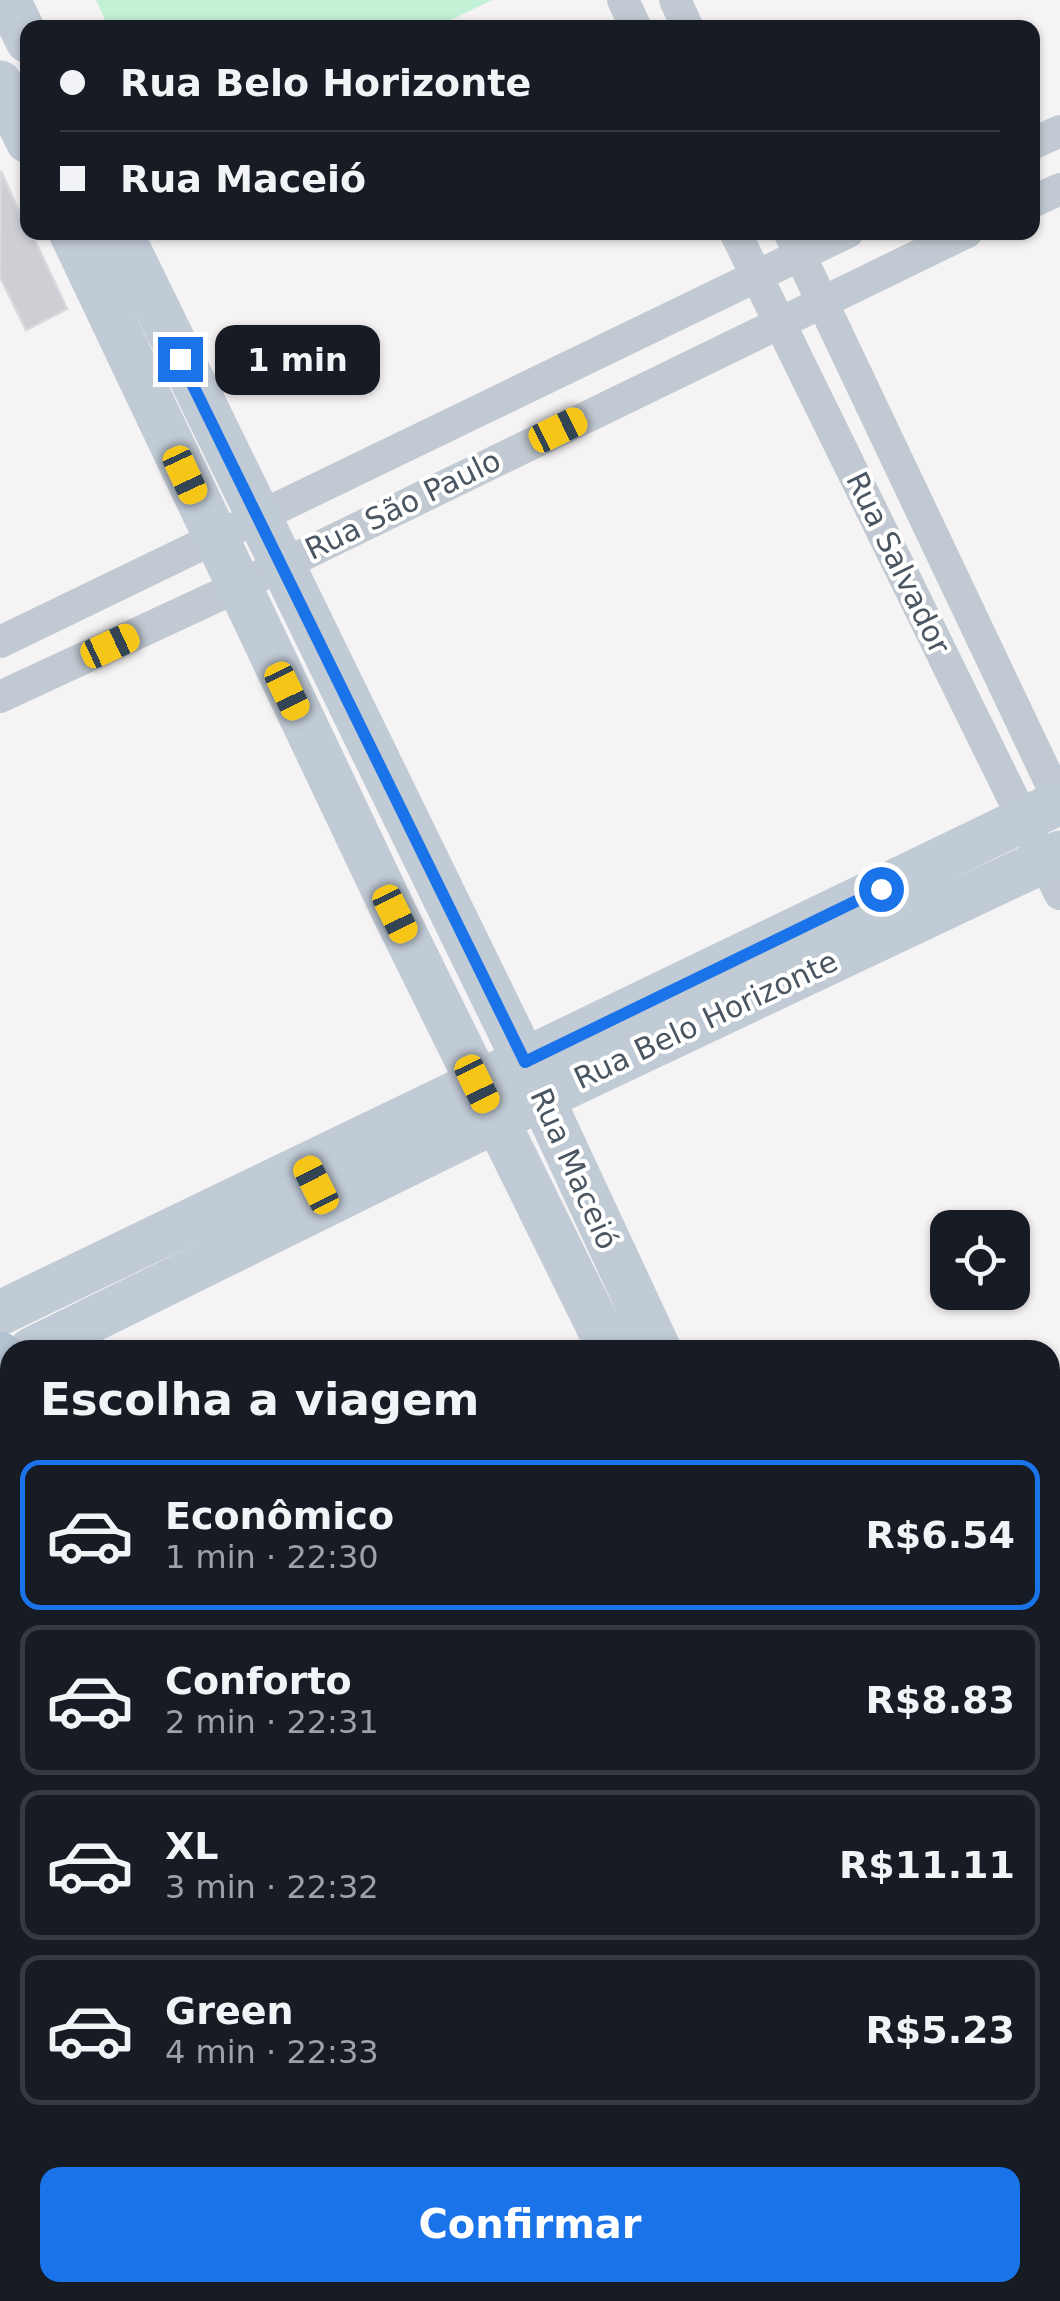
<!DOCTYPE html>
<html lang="pt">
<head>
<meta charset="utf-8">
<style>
	:root { --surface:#171b24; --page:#242831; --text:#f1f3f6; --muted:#9ea1a6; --line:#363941; --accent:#1a73e8 }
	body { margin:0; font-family:"DejaVu Sans",sans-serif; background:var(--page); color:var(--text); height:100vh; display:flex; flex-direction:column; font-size:38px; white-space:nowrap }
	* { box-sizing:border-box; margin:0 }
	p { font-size:32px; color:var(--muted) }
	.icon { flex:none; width:55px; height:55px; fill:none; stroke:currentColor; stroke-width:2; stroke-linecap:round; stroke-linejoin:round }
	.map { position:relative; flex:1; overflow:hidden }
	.details { position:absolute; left:0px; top:1340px; width:1060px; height:962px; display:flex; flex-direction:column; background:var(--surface); border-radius:30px 30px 0 0; box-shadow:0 2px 8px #0004 }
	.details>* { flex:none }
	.top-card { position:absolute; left:20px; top:20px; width:1020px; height:220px; border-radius:20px; box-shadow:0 2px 8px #0004; display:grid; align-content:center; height:220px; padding:0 40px; background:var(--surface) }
	.fabs { position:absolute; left:930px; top:1210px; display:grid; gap:20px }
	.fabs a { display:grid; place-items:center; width:100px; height:100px; border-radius:20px; background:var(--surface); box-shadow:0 2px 8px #0004; font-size:50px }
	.end { position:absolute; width:45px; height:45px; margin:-22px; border:12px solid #1a73e8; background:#fff; box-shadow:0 0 0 5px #fff }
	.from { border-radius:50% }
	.bubble { position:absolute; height:70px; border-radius:20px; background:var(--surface); box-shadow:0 2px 8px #0004; font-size:32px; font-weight:800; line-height:70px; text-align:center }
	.car { position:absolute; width:30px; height:60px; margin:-30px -15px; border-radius:12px; box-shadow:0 0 8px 2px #0007; background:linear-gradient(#f5c518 24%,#345 0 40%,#f5c518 0 76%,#345 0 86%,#f5c518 0) }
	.top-card b { display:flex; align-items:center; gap:35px; height:95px; font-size:38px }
	.top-card b+b { border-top:2px solid var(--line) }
	.top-card i { width:25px; height:25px; background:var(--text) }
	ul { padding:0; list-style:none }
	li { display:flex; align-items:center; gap:30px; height:150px; margin:0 20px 15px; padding:0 20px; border:5px solid var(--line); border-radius:20px }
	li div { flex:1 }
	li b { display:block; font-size:38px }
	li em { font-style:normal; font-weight:800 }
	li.active { border-color:var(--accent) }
	li>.icon { width:90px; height:90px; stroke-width:1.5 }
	h2 { padding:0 40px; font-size:45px; line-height:120px }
	.cta { display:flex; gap:20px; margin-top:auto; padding:20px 40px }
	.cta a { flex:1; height:115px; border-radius:20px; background:var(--accent); color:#fff; font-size:40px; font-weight:800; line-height:115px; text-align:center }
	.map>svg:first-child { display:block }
	.green { fill:#c3f1d5 }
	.building { fill:#cdcfd5; stroke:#d7d9de; stroke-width:2.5 }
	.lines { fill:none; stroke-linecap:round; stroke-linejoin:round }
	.street { stroke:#c1cad2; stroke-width:32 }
	.secondary { stroke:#c1cbd6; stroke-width:45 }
	.primary { stroke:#b3c2d1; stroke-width:50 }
	.route { stroke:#1a73e8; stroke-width:12 }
	.labels { text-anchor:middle; stroke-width:8; stroke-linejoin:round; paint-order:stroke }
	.street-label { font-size:30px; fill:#4a5661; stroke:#fff }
</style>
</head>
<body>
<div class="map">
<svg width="1060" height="2301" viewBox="0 0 1060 2301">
	<rect width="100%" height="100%" fill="#f5f3f3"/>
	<path class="green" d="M96,0H492L436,27L109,28Z
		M10,2037V2292H370L375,2301H0V2042Z"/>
	<path class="building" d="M1,171L28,232H31L67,309L26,330L0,277Z
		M42,2292H120L125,2301H47Z"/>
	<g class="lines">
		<path class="street" d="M623,0L636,28
			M675,0L688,28
			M1032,144L1060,131
			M1032,202L1060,189
			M735,232L1060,894
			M789,232L1060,803
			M0,642L848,232
			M0,697L237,587L967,232
			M1050,1473L1060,1468
			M1050,1519L1060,1514
			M0,1981L10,1976
			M0,2026L10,2021
			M1050,2128L1060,2123
			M688,2301L706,2292
			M795,2301L813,2292"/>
		<path class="secondary" d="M8,0L28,41
			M0,83L28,141
			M71,232L395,914L610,1350
			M120,232L525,1062L659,1350
			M0,1313L1060,802
			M31,1350L542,1098L1060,853
			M1050,2151L1060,2172
			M1050,2258L1060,2278"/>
		<path class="primary" d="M0,1357L10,1377
			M0,1459L10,1479
			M411,2292L416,2301"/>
	</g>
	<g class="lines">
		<path class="route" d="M180,359L525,1062L881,889"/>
	</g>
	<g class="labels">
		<g class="street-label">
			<text transform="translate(403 505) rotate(-26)" y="10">Rua São Paulo</text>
			<text transform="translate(898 563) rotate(64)" y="10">Rua Salvador</text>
			<text transform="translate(706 1020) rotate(-25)" y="10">Rua Belo Horizonte</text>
			<text transform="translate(574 1169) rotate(66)" y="10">Rua Maceió</text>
		</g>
	</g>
</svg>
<div class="fabs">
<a><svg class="icon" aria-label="locate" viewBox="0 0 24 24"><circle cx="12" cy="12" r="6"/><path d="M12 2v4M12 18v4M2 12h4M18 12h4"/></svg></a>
</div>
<i class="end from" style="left:881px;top:889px"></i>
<i class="end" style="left:180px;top:359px"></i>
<div class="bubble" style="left:215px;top:325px;width:165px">1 min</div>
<i class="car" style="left:558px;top:430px;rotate:64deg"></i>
<i class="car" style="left:185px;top:475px;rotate:155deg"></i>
<i class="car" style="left:110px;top:646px;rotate:65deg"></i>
<i class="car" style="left:287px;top:691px;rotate:154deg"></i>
<i class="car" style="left:395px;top:914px;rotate:154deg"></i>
<i class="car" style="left:477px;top:1084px;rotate:154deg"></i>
<i class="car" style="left:316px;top:1185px;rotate:333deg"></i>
<div class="top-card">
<b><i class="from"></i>Rua Belo Horizonte</b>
<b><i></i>Rua Maceió</b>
</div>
<section class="details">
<h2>Escolha a viagem</h2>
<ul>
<li class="active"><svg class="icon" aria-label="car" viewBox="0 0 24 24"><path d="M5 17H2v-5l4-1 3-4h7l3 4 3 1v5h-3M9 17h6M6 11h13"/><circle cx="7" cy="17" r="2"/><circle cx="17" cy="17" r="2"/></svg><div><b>Econômico</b><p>1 min · 22:30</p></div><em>R$6.54</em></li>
<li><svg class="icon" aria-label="car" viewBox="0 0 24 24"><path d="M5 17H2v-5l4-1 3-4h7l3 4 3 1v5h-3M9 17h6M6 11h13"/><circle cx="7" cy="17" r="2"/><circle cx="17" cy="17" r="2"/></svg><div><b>Conforto</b><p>2 min · 22:31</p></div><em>R$8.83</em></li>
<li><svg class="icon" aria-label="car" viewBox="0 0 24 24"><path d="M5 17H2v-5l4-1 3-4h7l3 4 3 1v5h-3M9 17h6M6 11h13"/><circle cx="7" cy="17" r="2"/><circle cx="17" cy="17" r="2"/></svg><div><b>XL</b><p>3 min · 22:32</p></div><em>R$11.11</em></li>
<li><svg class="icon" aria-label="car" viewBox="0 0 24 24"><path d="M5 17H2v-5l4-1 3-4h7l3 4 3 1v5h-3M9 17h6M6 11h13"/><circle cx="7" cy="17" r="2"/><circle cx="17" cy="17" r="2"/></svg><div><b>Green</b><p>4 min · 22:33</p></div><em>R$5.23</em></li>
</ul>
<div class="cta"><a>Confirmar</a></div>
</section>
</div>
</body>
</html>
